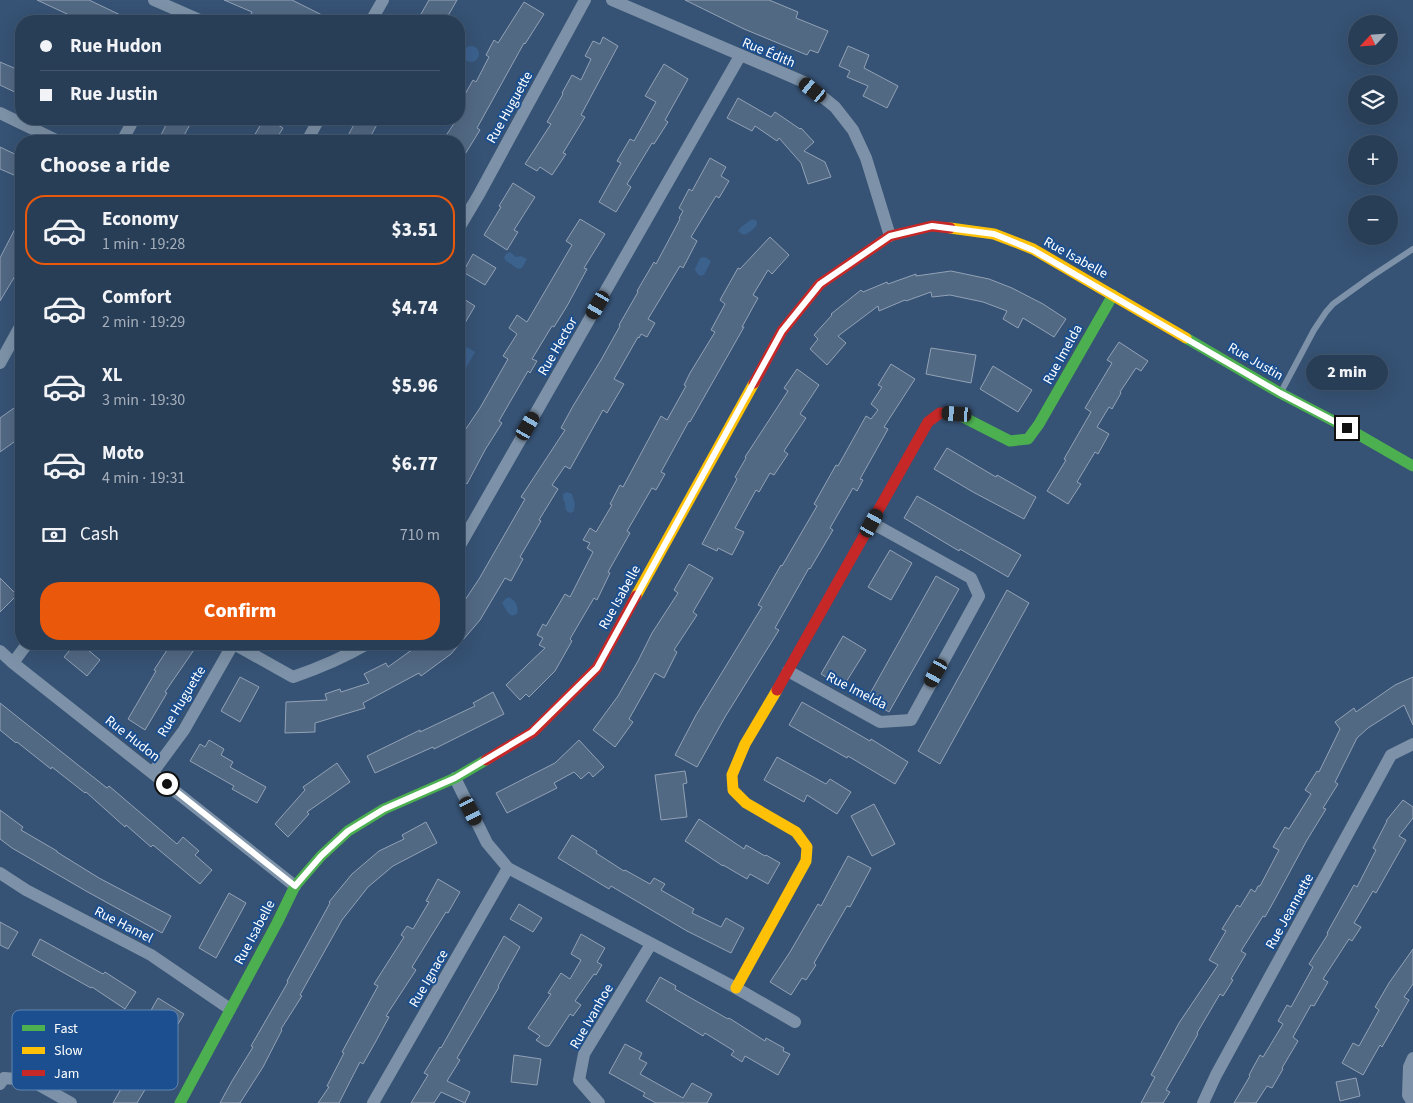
<!DOCTYPE html>
<html lang="en">
<head>
<meta charset="utf-8">
<style>
	:root { --surface:#283e57; --page:#30455d; --text:#f1f3f6; --muted:#a5aeba; --line:#44576d; --accent:#ea580c }
	body { margin:0; font-family:"Source Sans 3",sans-serif; background:var(--page); color:var(--text); height:100vh; display:flex; flex-direction:column; font-size:19px; white-space:nowrap }
	* { box-sizing:border-box; margin:0 }
	p { font-size:16px; color:var(--muted) }
	.icon { flex:none; width:28px; height:28px; fill:none; stroke:currentColor; stroke-width:2; stroke-linecap:round; stroke-linejoin:round }
	.map { position:relative; flex:1; overflow:hidden }
	.details { position:absolute; left:15px; top:135px; width:450px; height:515px; display:flex; flex-direction:column; background:var(--surface); border-radius:20px; box-shadow:0 5px 20px #0002,0 0 0 1px var(--line) }
	.details>* { flex:none }
	.guide { position:absolute; left:15px; top:15px; width:450px; height:110px; border-radius:20px; box-shadow:0 5px 20px #0002,0 0 0 1px var(--line); display:grid; align-content:center; height:110px; padding:0 25px; background:var(--surface) }
	.needle { width:32px; rotate:244deg }
	.fabs { position:absolute; left:1348px; top:15px; display:grid; gap:10px }
	.fabs a { display:grid; place-items:center; width:50px; height:50px; border-radius:50%; background:var(--surface); box-shadow:0 5px 20px #0002,0 0 0 1px var(--line); font-size:25px }
	.end { position:absolute; width:22px; height:22px; margin:-11px; border:6px solid #fff; background:#111; box-shadow:0 0 0 2px #111 }
	.from { border-radius:50% }
	.bubble { position:absolute; height:35px; border-radius:18px; background:var(--surface); box-shadow:0 5px 20px #0002,0 0 0 1px var(--line); font-size:16px; font-weight:800; line-height:35px; text-align:center }
	.car { position:absolute; width:15px; height:30px; margin:-15px -8px; border-radius:6px; box-shadow:0 0 4px 1px #0007; background:linear-gradient(#222 24%,#8ab4d8 0 40%,#222 0 76%,#8ab4d8 0 86%,#222 0) }
	.guide b { display:flex; align-items:center; gap:18px; height:48px; font-size:19px }
	.guide b+b { border-top:1px solid var(--line) }
	.guide i { width:12px; height:12px; background:var(--text) }
	ul { padding:0; list-style:none }
	li { display:flex; align-items:center; gap:15px; height:70px; margin:0 10px 8px; padding:0 15px; border:2px solid transparent; border-radius:20px }
	li div { flex:1 }
	li b { display:block; font-size:19px }
	li em { font-style:normal; font-weight:800 }
	li.current { border-color:var(--accent) }
	li>.icon { width:45px; height:45px; stroke-width:1.5 }
	h2 { padding:0 25px; font-size:22px; line-height:60px }
	.pay { display:flex; align-items:center; gap:12px; height:55px; padding:0 25px; font-size:19px }
	.pay p { margin-inline-start:auto }
	.button { display:flex; gap:10px; margin-top:auto; padding:10px 25px }
	.button a { flex:1; height:58px; border-radius:20px; background:var(--accent); color:#fff; font-size:20px; font-weight:800; line-height:58px; text-align:center }
	.map>svg:first-child { display:block }
	.water { fill:#3b618d }
	.building { fill:#526984; stroke:#92a2b6 }
	.lines { fill:none; stroke-linecap:round; stroke-linejoin:round }
	.lane { stroke:#7d92a8; stroke-width:6 }
	.street { stroke:#7d92a8; stroke-width:12 }
	.fast { stroke:#4caf50; stroke-width:11 }
	.slow { stroke:#ffc107; stroke-width:11 }
	.jam { stroke:#c62828; stroke-width:11 }
	.route { stroke:#fff; stroke-width:6 }
	.labels { text-anchor:middle; stroke-width:4; stroke-linejoin:round; paint-order:stroke }
	.street-label { font-size:14px; fill:#fff; stroke:#1b4f8f }
	.key { fill:#1b4f8f; stroke:#5f84b1; stroke-width:1 }
	.key-label { font-size:14px; fill:#fff }
</style>
</head>
<body>
<div class="map">
<svg width="1413" height="1103" viewBox="0 0 1413 1103">
	<rect width="100%" height="100%" fill="#365274"/>
	<path class="water" d="M463 54a8 8 0 1 1 16 0a8 8 0 1 1-16 0Z
		M752,219L757,221C757,227 755,227 751,231C746,234 744,237 738,231L741,227Z
		M510,252L516,257L521,256L527,259L522,268L518,269L506,261L504,257L506,254Z
		M705,257L711,261L704,275L700,276L696,272L695,269L700,258Z
		M467,347L475,352L466,368L459,364V362Z
		M567,492L572,494L575,504L574,511L571,513L568,512C564,509 566,507 565,503L563,499V494Z
		M509,597C516,601 519,606 517,614L512,616L508,613L502,603L505,599Z"/>
	<path class="building" d="M37,0H89L133,21H82Z
		M224,0H292L334,21H269L251,14L252,12Z
		M429,0H457L445,21H417Z
		M685,0H769L798,12L796,18L828,31L818,53L810,50L807,55L744,29Z
		M524,2L544,14L525,44L524,43L477,128L480,130L459,164V141H452L445,137L457,119H459V105L473,80L476,82L489,57L486,55L494,40L498,43Z
		M603,37L618,46L581,115L585,117L563,153L566,154L552,175L540,167L537,171L525,164L551,124L547,122L563,94L562,93L572,75L581,80L591,59L585,56L593,41L600,44Z
		M848,46L869,55L864,68L898,86L887,108L863,96L868,86L847,77L850,71L839,66Z
		M0,62L21,71V95L0,85Z
		M664,64L688,79L665,120L668,122L654,144L652,143L627,184L631,187L616,212L599,202L621,163L617,161L630,139L634,141L656,102L645,96Z
		M738,98L771,117L775,112L800,129L801,128L814,142L804,151L825,162L831,177L808,184L801,163L779,138L777,141L755,126L752,131L727,118Z
		M169,119H193L181,141H158Z
		M264,119H268L283,128L275,141H251Z
		M357,119H380L368,141H345Z
		M0,147L21,157V178L0,169Z
		M710,158L726,167L721,176L729,181L719,198L716,196L691,237L697,241L683,268L680,266L648,319L655,323L647,337L641,334L639,338L638,337L614,379L624,384L607,413L603,410L570,469L565,466L552,485L558,489L539,520L541,521L520,557L523,559L511,581L505,578L480,620L451,654L421,676L419,673L363,703L365,708L315,723V732L285,733L286,702L327,700L325,694L340,689L341,692L369,683L364,674L386,663L388,667L420,644H459V609L479,579L525,499L521,497L565,430L561,428L573,406L601,360L620,326L619,325L638,292L637,291L654,262L656,264L680,219L679,218L683,211L679,208L689,189L692,191Z
		M513,183L535,197L514,230L518,232L507,250L484,235L501,207L499,206Z
		M21,217V266L0,301V258Z
		M580,219L605,234L584,268L587,269L567,306L554,327L552,326L532,359L537,361L530,373L528,371L499,421L502,423L485,450L467,484L459,479V439L480,408L508,359L503,356L517,334L509,328L517,315L527,322L572,245L566,241Z
		M770,237L789,255L772,274L768,270L753,295L758,298L742,327H744L690,422L689,421L661,472L665,474L656,490L652,488L627,531L630,533L608,572L610,573L597,600L594,598L570,639L572,641L555,671L529,697L526,694L520,700L506,685L545,648L539,645L543,638L537,635L543,624L546,626L565,594L570,597L593,552L587,548L590,543L583,540L590,528L596,532L612,505L610,504L620,485L623,487L661,416L667,420L686,386L684,385L690,373L715,332L711,330L725,304L720,300L738,268L740,269Z
		M473,254L496,268L485,285L463,272Z
		M951,271L989,279L1012,288L1043,304L1066,319L1054,337L1023,318L1018,328L1003,319L1007,311L983,302L950,295L932,297L931,292L906,301L905,300L879,311L878,306L838,336L846,343L827,365L810,349L818,339L814,335L832,315L831,314L861,290L863,292L887,282L888,284L916,274V276Z
		M459,296L475,306L459,333Z
		M1119,342L1148,361L1141,371L1136,368L1120,392L1121,393L1112,409L1109,407L1097,427L1109,434L1098,454L1095,452L1077,482L1081,484L1068,504L1047,491L1066,460L1064,459L1091,412L1085,408L1112,363L1107,360Z
		M931,348L976,355L971,383L926,374Z
		M891,364L915,379L884,427L888,429L860,479L863,480L857,491L853,488L830,528L833,530L810,569L809,568L775,628L779,630L725,717L697,767L675,755L696,715L762,607L758,605L781,565L782,566L817,506L814,504L836,465L838,466L866,416L871,419L878,410L871,404L882,387L878,385Z
		M993,366L1032,390L1018,412L980,389Z
		M797,369L819,385L800,414L806,418L784,451L788,454L774,475L770,473L759,492L756,490L735,528L744,532L732,555L718,548L717,551L702,544L737,479L735,477L746,458L745,457L788,391L784,388Z
		M21,403V437L0,452V418Z
		M947,448L996,477L997,475L1036,497L1024,519L973,492L934,469Z
		M917,496L1021,555L1008,577L960,549L959,551L904,518Z
		M890,550L912,563L891,600L868,587Z
		M689,564L713,578L693,612L697,615L674,650L677,652L664,678L655,673L629,719L633,722L615,747L593,730L618,696L638,661L652,633L678,593L674,590Z
		M936,576L959,589L889,712L867,699Z
		M0,578L17,595L0,612Z
		M1007,590L1029,603L940,764L918,751Z
		M843,636L866,650L843,687L821,674Z
		M75,644H81L100,660L87,676L64,657Z
		M171,644H198L165,692L167,693L145,730L128,719L156,671L154,670Z
		M240,677L259,687L240,722L221,711Z
		M1413,677V725L1404,705L1368,728L1357,738L1335,782L1338,784L1323,808L1326,809L1307,840L1274,901L1265,917L1263,916L1241,951L1246,954L1231,979L1233,980L1223,996L1220,994L1197,1033L1198,1034L1166,1090L1170,1092L1163,1103H1141L1155,1077L1151,1075L1179,1023L1218,965L1209,960L1226,931L1222,929L1237,905L1240,907L1251,889L1255,892L1258,886H1260L1279,850L1273,847L1285,827L1289,829L1311,794L1305,790L1317,771L1319,772L1340,729L1335,722L1354,708L1356,712L1395,685Z
		M493,692L504,714L434,749L433,747L375,773L367,756L420,730V732L475,706L473,703Z
		M802,702L870,741L871,739L908,762L895,784L848,756L847,758L789,725Z
		M0,703L107,788L109,786L177,844L183,837L199,851L195,855L212,870L200,884L153,845L151,847L126,825L125,827L86,792L85,793L52,767L51,769L17,742L16,743L0,730Z
		M209,740L224,749L221,755L233,762L230,767L266,787L257,803L232,789L234,786L190,761L200,744L205,747Z
		M579,740L604,767L593,777L589,772L581,779L574,772L554,783L557,788L507,813L496,793L555,763Z
		M777,757L826,784L830,779L851,792L837,814L807,795L804,802L764,780Z
		M337,763L350,782L307,812L309,814L288,837L275,824L305,790L303,787Z
		M685,771L687,783L683,784L687,817L661,820L655,775Z
		M1403,800L1413,807V818L1399,836L1406,840L1376,893L1373,891L1354,923L1361,927L1352,941L1349,939L1323,979L1328,982L1314,1006L1311,1005L1293,1037L1298,1041L1282,1068L1283,1069L1272,1088L1267,1086L1256,1103H1234L1250,1076L1249,1075L1260,1055L1263,1057L1283,1024L1278,1021L1287,1005L1291,1007L1313,967L1309,964L1328,934L1327,933L1354,885L1357,887L1376,850L1373,848L1387,821H1386Z
		M874,804L895,844L872,856L851,816Z
		M0,810L23,827L21,830L57,851V852L99,878L171,916L162,933L86,891L12,848L0,839Z
		M699,819L744,849L746,845L765,856L766,855L780,863L768,884L750,874L747,879L723,865V866L685,841Z
		M426,822L437,843L393,866L368,887L342,920L300,995L302,996L281,1029L282,1030L263,1067L240,1103H220L232,1081L253,1047L251,1046L288,982L287,981L330,903L329,902L352,874L379,851L404,839L402,835Z
		M572,835L597,851L596,853L624,871L625,870L650,884L654,878L665,884L661,890L694,909L692,913L721,927L726,918L744,928L731,953L687,931L611,886L609,889L558,858Z
		M848,856L871,868L850,907L847,906L814,963L816,965L806,980L802,978L791,995L770,982L790,952L818,904L821,906Z
		M438,879L460,892L448,913L446,912L412,967L416,970L386,1016L389,1017L376,1041L363,1064L360,1062L339,1103H318L329,1087L327,1086L344,1053L342,1052L378,986L374,984L404,937L401,935L407,926L413,929L429,902L426,901Z
		M229,893L246,903L216,958L199,948Z
		M519,904L542,918L533,932L510,919Z
		M0,922L18,932L8,949L0,945Z
		M581,934L605,948L597,962L602,965L596,975L594,974L575,1001L581,1005L573,1016L570,1014L549,1046H545L536,1040L540,1036L528,1028L551,994L548,993L561,973L570,979L581,960L571,954Z
		M504,936L520,947L498,986L499,987L457,1058L460,1060L447,1081L470,1092L465,1103L441,1092L434,1103H411L428,1075L424,1073L440,1047L441,1048Z
		M40,939L103,974L105,972L136,992L125,1009L92,987L91,988L32,955Z
		M1413,949V984L1404,997L1409,1000L1382,1047L1380,1045L1363,1075L1342,1063L1353,1043L1359,1046L1379,1010L1375,1007L1389,983Z
		M660,977L676,986L675,989L728,1019L729,1018L765,1041L766,1038L784,1048L783,1051L790,1054L778,1075L745,1056L742,1062L731,1055L734,1051L705,1033L703,1036L646,1001Z
		M158,998L184,1014L165,1046H166L146,1082L149,1083L137,1103H113L161,1019L150,1012Z
		M625,1044L642,1053L639,1059L647,1063L640,1074L683,1098L692,1083L712,1094L707,1103H656L643,1096L645,1093L609,1073Z
		M514,1055L541,1059L537,1085L511,1082Z
		M1356,1078L1360,1096L1340,1101L1336,1082Z"/>
	<g class="lines">
		<path class="lane" d="M1281,392L1314,330L1326,312L1333,304L1372,276L1413,249"/>
		<path class="street" d="M154,0L202,21
			M612,0L804,82L835,107L853,130L866,158L890,236
			M371,21L383,0
			M0,113L58,141
			M122,141L134,119
			M307,141L319,119
			M459,228L478,196L585,0
			M0,363L21,325
			M459,547L740,56
			M234,644L293,677C319,668 343,658 367,644
			M0,651L13,663L295,886
			M13,663L27,644
			M788,671L880,722L911,720L979,596L971,578L872,523
			M153,772L184,730L233,644
			M455,778L487,843L508,868L736,988L795,1022
			M0,873L26,890L151,955L230,1009
			M0,1084L4,1078L30,1080L71,1103
			M373,1103L508,868
			M599,1103L579,1080L584,1054L651,944
			M1203,1103L1216,1075L1391,755L1413,744
			M1413,1103L1408,1095L1409,1067L1413,1058"/>
		<path class="fast" d="M1186,338L1280,393L1347,428L1413,466
			M957,414L1010,441L1028,439L1039,424L1113,295
			M180,1103L277,923L295,886L321,856L348,831L384,809L455,778L486,760"/>
		<path class="slow" d="M950,228L994,234L1033,249L1186,338
			M636,596L754,383
			M736,988L806,861L807,847L796,832L746,803L733,790L732,775L745,744L777,690"/>
		<path class="jam" d="M754,383L782,331L820,284L890,236L932,226L950,228
			M777,690L928,422L940,413L957,414
			M486,760L533,732L597,668L636,596"/>
	</g>
	<g class="lines">
		<path class="route" d="M167,784L295,886L321,856L348,831L384,809L455,778L532,732L597,668L782,331L820,284L890,236L932,226L994,234L1033,250L1280,393L1347,428"/>
	</g>
	<g class="labels">
		<g class="street-label">
			<text transform="translate(769 52) rotate(23)" y="5">Rue Édith</text>
			<text transform="translate(509 107) rotate(-61)" y="5">Rue Huguette</text>
			<text transform="translate(1076 257) rotate(29)" y="5">Rue Isabelle</text>
			<text transform="translate(557 346) rotate(-60)" y="5">Rue Hector</text>
			<text transform="translate(1062 354) rotate(-61)" y="5">Rue Imelda</text>
			<text transform="translate(1256 361) rotate(30)" y="5">Rue Justin</text>
			<text transform="translate(619 597) rotate(-61)" y="5">Rue Isabelle</text>
			<text transform="translate(857 690) rotate(27)" y="5">Rue Imelda</text>
			<text transform="translate(181 701) rotate(-59)" y="5">Rue Huguette</text>
			<text transform="translate(133 738) rotate(38)" y="5">Rue Hudon</text>
			<text transform="translate(1289 911) rotate(-61)" y="5">Rue Jeannette</text>
			<text transform="translate(124 924) rotate(27)" y="5">Rue Hamel</text>
			<text transform="translate(254 932) rotate(-62)" y="5">Rue Isabelle</text>
			<text transform="translate(428 978) rotate(-60)" y="5">Rue Ignace</text>
			<text transform="translate(591 1016) rotate(-60)" y="5">Rue Ivanhoe</text>
		</g>
	</g>
	<rect x="12" y="1010" width="166" height="80" rx="8" class="key"/>
	<rect x="22" y="1025" width="23" height="6" fill="#4caf50"/>
	<rect x="22" y="1047" width="23" height="7" fill="#ffc107"/>
	<rect x="22" y="1070" width="23" height="6" fill="#c62828"/>
	<g class="key-label">
		<text x="54" y="1033">Fast</text>
		<text x="54" y="1055">Slow</text>
		<text x="54" y="1078">Jam</text>
	</g>
</svg>
<div class="fabs">
<a><svg class="needle" viewBox="-14 -14 28 28"><path d="M0-13l5 13h-10z" fill="#e53935"/><path d="M0 13l5-13h-10z" fill="#a5aeba"/></svg></a>
<a><svg class="icon" aria-label="layers" viewBox="0 0 24 24"><path d="M12 4l9 5-9 5-9-5zM3 14l9 5 9-5"/></svg></a>
<a>+</a>
<a>−</a>
</div>
<i class="end from" style="left:167px;top:784px"></i>
<i class="end" style="left:1347px;top:428px"></i>
<div class="bubble" style="left:1306px;top:355px;width:82px">2 min</div>
<i class="car" style="left:813px;top:90px;rotate:309deg"></i>
<i class="car" style="left:598px;top:305px;rotate:210deg"></i>
<i class="car" style="left:957px;top:414px;rotate:274deg"></i>
<i class="car" style="left:528px;top:426px;rotate:30deg"></i>
<i class="car" style="left:872px;top:523px;rotate:29deg"></i>
<i class="car" style="left:936px;top:673px;rotate:209deg"></i>
<i class="car" style="left:471px;top:811px;rotate:153deg"></i>
<div class="guide">
<b><i class="from"></i>Rue Hudon</b>
<b><i></i>Rue Justin</b>
</div>
<section class="details">
<h2>Choose a ride</h2>
<ul>
<li class="current"><svg class="icon" aria-label="car" viewBox="0 0 24 24"><path d="M5 17H2v-5l4-1 3-4h7l3 4 3 1v5h-3M9 17h6M6 11h13"/><circle cx="7" cy="17" r="2"/><circle cx="17" cy="17" r="2"/></svg><div><b>Economy</b><p>1 min · 19:28</p></div><em>$3.51</em></li>
<li><svg class="icon" aria-label="car" viewBox="0 0 24 24"><path d="M5 17H2v-5l4-1 3-4h7l3 4 3 1v5h-3M9 17h6M6 11h13"/><circle cx="7" cy="17" r="2"/><circle cx="17" cy="17" r="2"/></svg><div><b>Comfort</b><p>2 min · 19:29</p></div><em>$4.74</em></li>
<li><svg class="icon" aria-label="car" viewBox="0 0 24 24"><path d="M5 17H2v-5l4-1 3-4h7l3 4 3 1v5h-3M9 17h6M6 11h13"/><circle cx="7" cy="17" r="2"/><circle cx="17" cy="17" r="2"/></svg><div><b>XL</b><p>3 min · 19:30</p></div><em>$5.96</em></li>
<li><svg class="icon" aria-label="car" viewBox="0 0 24 24"><path d="M5 17H2v-5l4-1 3-4h7l3 4 3 1v5h-3M9 17h6M6 11h13"/><circle cx="7" cy="17" r="2"/><circle cx="17" cy="17" r="2"/></svg><div><b>Moto</b><p>4 min · 19:31</p></div><em>$6.77</em></li>
</ul>
<div class="pay"><svg class="icon" aria-label="cash" viewBox="0 0 24 24"><path d="M3 7h18v10H3z"/><circle cx="12" cy="12" r="2"/></svg>Cash<p>710 m</p></div>
<div class="button"><a>Confirm</a></div>
</section>
</div>
</body>
</html>
